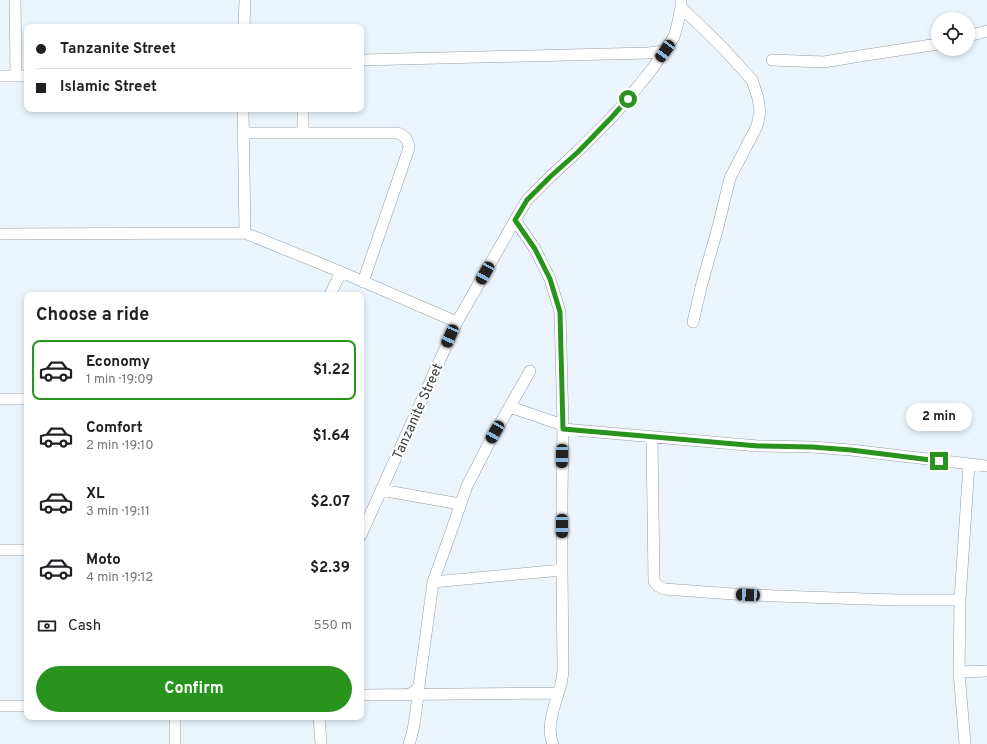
<!DOCTYPE html>
<html lang="en">
<head>
<meta charset="utf-8">
<style>
	:root { --surface:#fff; --page:#f2f2f2; --text:#202124; --muted:#757577; --line:#e0e0e0; --accent:#28941d }
	body { margin:0; font-family:Overpass,sans-serif; background:var(--page); color:var(--text); height:100vh; display:flex; flex-direction:column; font-size:15px; white-space:nowrap }
	* { box-sizing:border-box; margin:0 }
	p { font-size:13px; color:var(--muted) }
	.icon { flex:none; width:22px; height:22px; fill:none; stroke:currentColor; stroke-width:2; stroke-linecap:round; stroke-linejoin:round }
	.map { position:relative; flex:1; overflow:hidden }
	.details { position:absolute; left:24px; top:292px; width:340px; height:428px; display:flex; flex-direction:column; background:var(--surface); border-radius:8px; box-shadow:0 2px 6px #0003 }
	.details>* { flex:none }
	.guide { position:absolute; left:24px; top:24px; width:340px; height:88px; border-radius:8px; box-shadow:0 2px 6px #0003; display:grid; align-content:center; height:88px; padding:0 12px; background:var(--surface) }
	.fabs { position:absolute; left:931px; top:12px; display:grid; gap:8px }
	.fabs a { display:grid; place-items:center; width:44px; height:44px; border-radius:50%; background:var(--surface); box-shadow:0 2px 6px #0003; font-size:20px }
	.end { position:absolute; width:18px; height:18px; margin:-9px; border:5px solid #28941d; background:#fff; box-shadow:0 0 0 2px #fff }
	.from { border-radius:50% }
	.bubble { position:absolute; height:28px; border-radius:14px; background:var(--surface); box-shadow:0 2px 6px #0003; font-size:13px; font-weight:700; line-height:28px; text-align:center }
	.car { position:absolute; width:12px; height:24px; margin:-12px -6px; border-radius:5px; box-shadow:0 0 3px 1px #0007; background:linear-gradient(#222 24%,#8ab4d8 0 40%,#222 0 76%,#8ab4d8 0 86%,#222 0) }
	.guide b { display:flex; align-items:center; gap:14px; height:38px; font-size:15px }
	.guide b+b { border-top:1px solid var(--line) }
	.guide i { width:10px; height:10px; background:var(--text) }
	ul { padding:0; list-style:none }
	li { display:flex; align-items:center; gap:12px; height:60px; margin:0 8px 6px; padding:0 4px; border:2px solid transparent; border-radius:8px }
	li div { flex:1 }
	li b { display:block; font-size:15px }
	li em { font-style:normal; font-weight:700 }
	li.on { border-color:var(--accent) }
	li>.icon { width:36px; height:36px; stroke-width:1.5 }
	h2 { padding:0 12px; font-size:18px; line-height:48px }
	.pay { display:flex; align-items:center; gap:10px; height:44px; padding:0 12px; font-size:15px }
	.pay p { margin-inline-start:auto }
	.cta { display:flex; gap:8px; margin-top:auto; padding:8px 12px }
	.cta a { flex:1; height:46px; border-radius:24px; background:var(--accent); color:#fff; font-size:16px; font-weight:700; line-height:46px; text-align:center }
	.map>svg:first-child { display:block }
	.lines { fill:none; stroke-linecap:round; stroke-linejoin:round }
	.minor-casing { stroke:#959da5; stroke-width:12 }
	.minor { stroke:#fff; stroke-width:11 }
	.route { stroke:#28941d; stroke-width:5 }
	.labels { text-anchor:middle; stroke-width:4; stroke-linejoin:round; paint-order:stroke }
	.street-label { font-size:14px; fill:#393d40; stroke:#fff }
</style>
</head>
<body>
<div class="map">
<svg width="987" height="744" viewBox="0 0 987 744">
	<rect width="100%" height="100%" fill="#ebf4fc"/>
	<g class="lines">
		<g class="minor-casing">
			<path id="minor" d="M15,0L16,75
				M681,7L722,47L752,80L758,98L760,112L757,126L730,178L718,227L701,287L693,322
				M244,27L245,0
				M968,36L987,31
				M361,60L648,53L665,51
				M772,60L824,62L860,56L938,44
				M0,76H27
				M243,109L245,233
				M243,133H398C406,137 408,139 409,148L363,282
				M303,133V109
				M515,220L535,249L550,279L560,312L563,425L562,496V570L563,668C563,674 562,679 561,684C556,702 545,727 553,744
				M0,234L245,233L341,272L457,322
				M330,295L341,272
				M0,399H27
				M510,407L563,425
				M563,429L758,446L812,447L851,450L987,466
				M652,437L654,581L658,586L664,589L733,594L776,596L896,600H960
				M381,490L460,504
				M361,535L457,322L515,220L527,200L551,176L578,151L611,118L628,99L652,69L674,37L678,22L681,7V0
				M0,550H27
				M433,582L562,570
				M959,672L987,671
				M410,694L416,690L419,686L433,582L451,532L467,486L488,445L530,371
				M361,695L558,693
				M0,706H27
				M319,717L321,744
				M175,744V717
				M409,744C415,728 416,711 418,694
				M965,744L959,672L960,600L969,464"/>
		</g>
		<use href="#minor" class="minor"/>
	</g>
	<g class="lines">
		<path class="route" d="M628,99L611,118L578,152L551,176L527,200L515,220L535,249L550,279L560,312L563,429L758,446L812,447L851,450L939,461"/>
	</g>
	<g class="labels">
		<g class="street-label">
			<text transform="translate(417 411) rotate(-66)" y="5">Tanzanite Street</text>
		</g>
	</g>
</svg>
<div class="fabs">
<a><svg class="icon" aria-label="locate" viewBox="0 0 24 24"><circle cx="12" cy="12" r="6"/><path d="M12 2v4M12 18v4M2 12h4M18 12h4"/></svg></a>
</div>
<i class="end from" style="left:628px;top:99px"></i>
<i class="end" style="left:939px;top:461px"></i>
<div class="bubble" style="left:906px;top:403px;width:66px">2 min</div>
<i class="car" style="left:665px;top:51px;rotate:216deg"></i>
<i class="car" style="left:485px;top:273px;rotate:209deg"></i>
<i class="car" style="left:450px;top:336px;rotate:204deg"></i>
<i class="car" style="left:495px;top:432px;rotate:210deg"></i>
<i class="car" style="left:562px;top:456px;rotate:181deg"></i>
<i class="car" style="left:562px;top:526px;rotate:180deg"></i>
<i class="car" style="left:748px;top:595px;rotate:273deg"></i>
<div class="guide">
<b><i class="from"></i>Tanzanite Street</b>
<b><i></i>Islamic Street</b>
</div>
<section class="details">
<h2>Choose a ride</h2>
<ul>
<li class="on"><svg class="icon" aria-label="car" viewBox="0 0 24 24"><path d="M5 17H2v-5l4-1 3-4h7l3 4 3 1v5h-3M9 17h6M6 11h13"/><circle cx="7" cy="17" r="2"/><circle cx="17" cy="17" r="2"/></svg><div><b>Economy</b><p>1 min · 19:09</p></div><em>$1.22</em></li>
<li><svg class="icon" aria-label="car" viewBox="0 0 24 24"><path d="M5 17H2v-5l4-1 3-4h7l3 4 3 1v5h-3M9 17h6M6 11h13"/><circle cx="7" cy="17" r="2"/><circle cx="17" cy="17" r="2"/></svg><div><b>Comfort</b><p>2 min · 19:10</p></div><em>$1.64</em></li>
<li><svg class="icon" aria-label="car" viewBox="0 0 24 24"><path d="M5 17H2v-5l4-1 3-4h7l3 4 3 1v5h-3M9 17h6M6 11h13"/><circle cx="7" cy="17" r="2"/><circle cx="17" cy="17" r="2"/></svg><div><b>XL</b><p>3 min · 19:11</p></div><em>$2.07</em></li>
<li><svg class="icon" aria-label="car" viewBox="0 0 24 24"><path d="M5 17H2v-5l4-1 3-4h7l3 4 3 1v5h-3M9 17h6M6 11h13"/><circle cx="7" cy="17" r="2"/><circle cx="17" cy="17" r="2"/></svg><div><b>Moto</b><p>4 min · 19:12</p></div><em>$2.39</em></li>
</ul>
<div class="pay"><svg class="icon" aria-label="cash" viewBox="0 0 24 24"><path d="M3 7h18v10H3z"/><circle cx="12" cy="12" r="2"/></svg>Cash<p>550 m</p></div>
<div class="cta"><a>Confirm</a></div>
</section>
</div>
</body>
</html>
